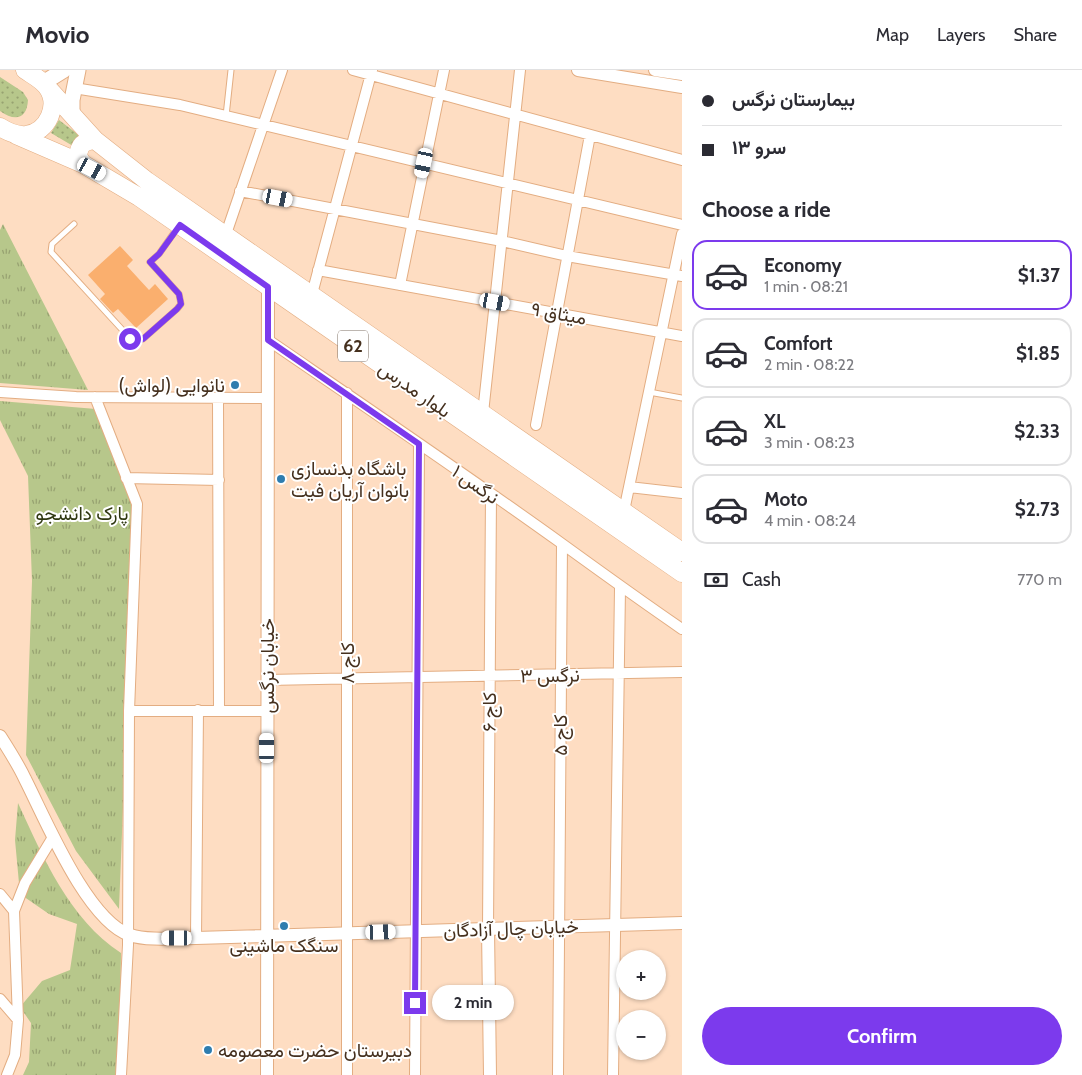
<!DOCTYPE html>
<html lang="en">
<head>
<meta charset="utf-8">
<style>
	:root { --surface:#fff; --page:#f7f7f7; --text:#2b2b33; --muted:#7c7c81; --line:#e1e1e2; --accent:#7c3aed }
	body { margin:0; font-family:Cabin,Vazirmatn,sans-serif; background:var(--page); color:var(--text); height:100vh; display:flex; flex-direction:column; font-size:19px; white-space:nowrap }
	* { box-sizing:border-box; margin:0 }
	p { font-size:16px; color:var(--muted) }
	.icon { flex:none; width:28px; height:28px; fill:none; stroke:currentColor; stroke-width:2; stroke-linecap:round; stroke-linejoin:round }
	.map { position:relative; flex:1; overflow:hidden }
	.details { display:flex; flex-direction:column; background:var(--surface); width:400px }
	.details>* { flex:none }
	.guide { display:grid; align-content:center; height:110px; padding:0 20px; background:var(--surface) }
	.fabs { position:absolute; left:616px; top:880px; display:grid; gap:10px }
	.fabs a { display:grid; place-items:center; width:50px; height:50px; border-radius:50%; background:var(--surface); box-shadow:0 1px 4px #0004; font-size:25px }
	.end { position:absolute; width:22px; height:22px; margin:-11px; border:6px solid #7c3aed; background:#fff; box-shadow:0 0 0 2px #fff }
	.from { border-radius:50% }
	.bubble { position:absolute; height:35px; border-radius:18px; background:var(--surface); box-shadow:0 1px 4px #0004; font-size:16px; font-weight:800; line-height:35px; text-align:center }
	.car { position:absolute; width:15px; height:30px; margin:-15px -8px; border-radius:6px; box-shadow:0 0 4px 1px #0007; background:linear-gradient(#fff 24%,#345 0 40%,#fff 0 76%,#345 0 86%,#fff 0) }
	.guide b { display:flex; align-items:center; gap:18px; height:48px; font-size:19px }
	.guide b+b { border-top:1px solid var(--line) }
	.guide i { width:12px; height:12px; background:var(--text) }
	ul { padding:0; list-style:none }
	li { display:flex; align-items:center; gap:15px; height:70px; margin:0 10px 8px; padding:0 10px; border:2px solid var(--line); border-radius:15px }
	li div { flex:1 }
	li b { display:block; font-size:19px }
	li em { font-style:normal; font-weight:800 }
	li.active { border-color:var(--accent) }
	li>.icon { width:45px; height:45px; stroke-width:1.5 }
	h2 { padding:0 20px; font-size:22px; line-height:60px }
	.pay { display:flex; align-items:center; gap:12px; height:55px; padding:0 20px; font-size:19px }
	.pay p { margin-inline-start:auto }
	.action { display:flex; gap:10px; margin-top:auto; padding:10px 20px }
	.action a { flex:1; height:58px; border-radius:30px; background:var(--accent); color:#fff; font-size:20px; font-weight:800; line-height:58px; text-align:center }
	header { display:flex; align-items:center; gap:30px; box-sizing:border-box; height:70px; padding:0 25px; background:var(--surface); border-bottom:1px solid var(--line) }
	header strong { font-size:24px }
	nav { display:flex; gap:28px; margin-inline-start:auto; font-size:18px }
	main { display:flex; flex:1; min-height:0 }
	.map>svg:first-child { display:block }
	.grass { fill:url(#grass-dots) }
	.park { fill:url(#park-tufts) }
	.building { fill:#faaf6e }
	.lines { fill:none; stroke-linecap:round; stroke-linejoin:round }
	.service-casing { stroke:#e3ad82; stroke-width:7 }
	.minor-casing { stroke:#e3ad82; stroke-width:12 }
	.tertiary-casing { stroke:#e3ad82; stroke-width:14 }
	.secondary-casing { stroke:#e3ad82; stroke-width:17 }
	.trunk-casing { stroke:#e3ad82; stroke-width:19 }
	.service { stroke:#fff; stroke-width:5 }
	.minor { stroke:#fff; stroke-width:10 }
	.tertiary { stroke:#fff; stroke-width:12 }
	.secondary { stroke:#fff; stroke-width:15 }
	.trunk { stroke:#fff; stroke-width:18 }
	.route { stroke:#7c3aed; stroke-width:6 }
	.poi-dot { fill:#2f7daf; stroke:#fff; stroke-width:2 }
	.labels { text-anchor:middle; stroke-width:4; stroke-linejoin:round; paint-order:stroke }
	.shield { fill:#fff; stroke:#7d6e62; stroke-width:1 }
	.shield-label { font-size:18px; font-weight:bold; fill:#45301e }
	.street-label { font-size:19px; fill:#45301e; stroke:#fff }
	.poi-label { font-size:19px; fill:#45301e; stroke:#fff; text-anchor:start }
	.park-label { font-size:19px; fill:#2f3811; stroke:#fff }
</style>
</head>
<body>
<header>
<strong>Movio</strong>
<nav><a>Map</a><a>Layers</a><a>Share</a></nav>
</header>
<main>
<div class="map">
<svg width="682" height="1005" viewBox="0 0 682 1005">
	<defs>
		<pattern id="grass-dots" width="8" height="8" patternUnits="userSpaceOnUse" patternTransform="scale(1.25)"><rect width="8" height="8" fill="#b7c78b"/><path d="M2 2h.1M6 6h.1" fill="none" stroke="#97a271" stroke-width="1.8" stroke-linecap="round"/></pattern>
		<pattern id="park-tufts" width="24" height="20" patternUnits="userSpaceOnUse" patternTransform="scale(1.25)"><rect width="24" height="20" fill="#b7c78b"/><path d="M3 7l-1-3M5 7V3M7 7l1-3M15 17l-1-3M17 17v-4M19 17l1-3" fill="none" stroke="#97a271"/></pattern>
	</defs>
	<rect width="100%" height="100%" fill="#feddc2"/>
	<path class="grass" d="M0,7L23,22L28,30C27,49 15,52 0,41Z
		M59,50L80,66L73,76L51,63Z"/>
	<path class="park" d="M3,154L88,320L0,313V160Z
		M0,331L96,339L135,433L119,839L76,781L26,685L32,511L28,406L0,350Z
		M18,733C43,787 69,849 121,883L119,1005H23L29,992L31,953L20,937L42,911L70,900L77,854L49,844L20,824L15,770Z"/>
	<path class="building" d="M120,176L133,190L127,196L149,220L155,214L168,229L136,258L118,239L113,243L100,229L105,224L88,205Z"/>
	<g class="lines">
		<g class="service-casing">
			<path id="service" d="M226,46L231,0
				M74,154L52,174L51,182L128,266L137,271L143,269L177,239L181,234L179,224L150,192L159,184L178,157
				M649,322L682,328"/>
		</g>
		<g class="minor-casing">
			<path id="minor" d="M353,0L682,90
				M74,18L180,35L682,155
				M240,121L502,171L567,186L682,206
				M226,164L282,0
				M318,200L682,266
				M400,215L444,0
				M312,224L372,0
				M268,270C366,337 465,404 561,473C601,502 641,531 682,559
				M0,322L76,327L268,328
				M95,327L137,434L129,641L128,875L121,1005
				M218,328L219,640
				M483,343L520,0
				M536,355L590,65
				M126,408L219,410
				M629,417L682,423
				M624,441L682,164
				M267,610L682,602
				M129,641H267
				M0,824L14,841
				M488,859L491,424
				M196,868L198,640
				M0,929L18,950
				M7,1005L15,985L18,950L14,841L25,813L53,767
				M347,1005V323
				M415,1005L419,374
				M558,1005L562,474
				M613,1005L620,518"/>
		</g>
		<g class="tertiary-casing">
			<path id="tertiary" d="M578,0L682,17
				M655,0L682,4
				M0,666C9,680 18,694 25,709C45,748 87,851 130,865C148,871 176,868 196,868L682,853
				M488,859L490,1005
				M267,1005L268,217"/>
		</g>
		<g class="secondary-casing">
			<path id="secondary" d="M43,13L64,0
				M72,45V30L78,0"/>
		</g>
		<g class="trunk-casing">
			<path id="trunk" d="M47,17L95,70L147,111L682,482
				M0,57C8,62 16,66 26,65C48,62 60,35 47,17C41,9 32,5 25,0
				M16,65L83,94L139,127L682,503
				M83,94L78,87C79,75 83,71 95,70"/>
		</g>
		<use href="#service" class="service"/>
		<use href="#minor" class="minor"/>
		<use href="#tertiary" class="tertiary"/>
		<use href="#secondary" class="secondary"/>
		<use href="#trunk" class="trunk"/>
	</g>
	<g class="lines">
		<path class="route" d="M130,269L137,271L143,269L177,239L181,234L179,224L150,192L159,184L180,155L268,217V270L419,374L415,933"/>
	</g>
	<g class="poi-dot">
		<circle cx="235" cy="315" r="5"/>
		<circle cx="281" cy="409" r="5"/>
		<circle cx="284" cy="856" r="5"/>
		<circle cx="208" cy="980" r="5"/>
	</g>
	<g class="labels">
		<rect class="shield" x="338" y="260.5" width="30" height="31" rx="4"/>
		<g class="shield-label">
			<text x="353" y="282">62</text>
		</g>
		<g class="street-label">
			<text transform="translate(559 243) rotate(10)" y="7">میثاق ۹</text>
			<text transform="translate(415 319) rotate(35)" y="7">بلوار مدرس</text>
			<text transform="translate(476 414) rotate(35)" y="7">نرگس ۱</text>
			<text transform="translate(347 593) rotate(-90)" y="7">کاج ۸</text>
			<text transform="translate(267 596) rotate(-90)" y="7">خیابان نرگس</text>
			<text transform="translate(550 605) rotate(-1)" y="7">نرگس ۳</text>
			<text transform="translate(489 642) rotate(-90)" y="7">کاج ۶</text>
			<text transform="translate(560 665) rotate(-90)" y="7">کاج ۵</text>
			<text transform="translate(511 858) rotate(-2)" y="7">خیابان چال آزادگان</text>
		</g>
		<g class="poi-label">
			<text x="225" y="322" text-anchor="end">نانوایی (لواش)</text>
			<text x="291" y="405">باشگاه بدنسازی<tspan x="291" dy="22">بانوان آریان فیت</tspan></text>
			<text x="284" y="882" text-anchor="middle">سنگک ماشینی</text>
			<text x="218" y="987">دبیرستان حضرت معصومه</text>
		</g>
		<g class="park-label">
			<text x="82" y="450">پارک دانشجو</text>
		</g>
	</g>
</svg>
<div class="fabs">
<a>+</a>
<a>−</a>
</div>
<i class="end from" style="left:130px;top:269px"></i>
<i class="end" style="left:415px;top:933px"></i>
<div class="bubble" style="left:432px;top:915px;width:82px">2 min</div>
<i class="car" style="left:424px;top:93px;rotate:192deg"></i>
<i class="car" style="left:92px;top:99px;rotate:118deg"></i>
<i class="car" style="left:278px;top:128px;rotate:101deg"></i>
<i class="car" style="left:495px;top:232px;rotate:100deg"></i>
<i class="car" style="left:267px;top:678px;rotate:0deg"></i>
<i class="car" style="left:381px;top:862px;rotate:88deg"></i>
<i class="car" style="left:177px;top:868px;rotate:270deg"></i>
</div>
<section class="details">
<div class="guide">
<b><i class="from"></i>بیمارستان نرگس</b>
<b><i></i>سرو ۱۳</b>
</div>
<h2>Choose a ride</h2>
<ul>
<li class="active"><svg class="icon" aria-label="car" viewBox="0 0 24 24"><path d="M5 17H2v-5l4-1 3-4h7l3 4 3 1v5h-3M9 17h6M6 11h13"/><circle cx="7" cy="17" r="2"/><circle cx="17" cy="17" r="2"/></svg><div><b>Economy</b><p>1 min · 08:21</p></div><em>$1.37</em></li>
<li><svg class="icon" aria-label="car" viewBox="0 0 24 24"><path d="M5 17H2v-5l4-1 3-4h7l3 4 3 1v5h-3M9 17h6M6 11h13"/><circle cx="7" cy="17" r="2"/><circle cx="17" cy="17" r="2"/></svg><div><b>Comfort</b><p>2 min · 08:22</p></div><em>$1.85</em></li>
<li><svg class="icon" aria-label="car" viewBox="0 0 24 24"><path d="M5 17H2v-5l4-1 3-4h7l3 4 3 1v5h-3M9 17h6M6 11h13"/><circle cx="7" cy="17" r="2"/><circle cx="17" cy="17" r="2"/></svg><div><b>XL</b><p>3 min · 08:23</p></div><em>$2.33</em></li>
<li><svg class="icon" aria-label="car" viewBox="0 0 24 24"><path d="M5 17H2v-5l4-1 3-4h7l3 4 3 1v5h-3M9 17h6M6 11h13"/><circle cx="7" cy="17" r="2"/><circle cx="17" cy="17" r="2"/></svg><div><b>Moto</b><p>4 min · 08:24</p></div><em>$2.73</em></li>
</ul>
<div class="pay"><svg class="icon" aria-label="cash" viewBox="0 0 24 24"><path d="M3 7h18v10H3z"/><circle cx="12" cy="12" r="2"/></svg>Cash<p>770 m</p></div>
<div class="action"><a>Confirm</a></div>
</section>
</main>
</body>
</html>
